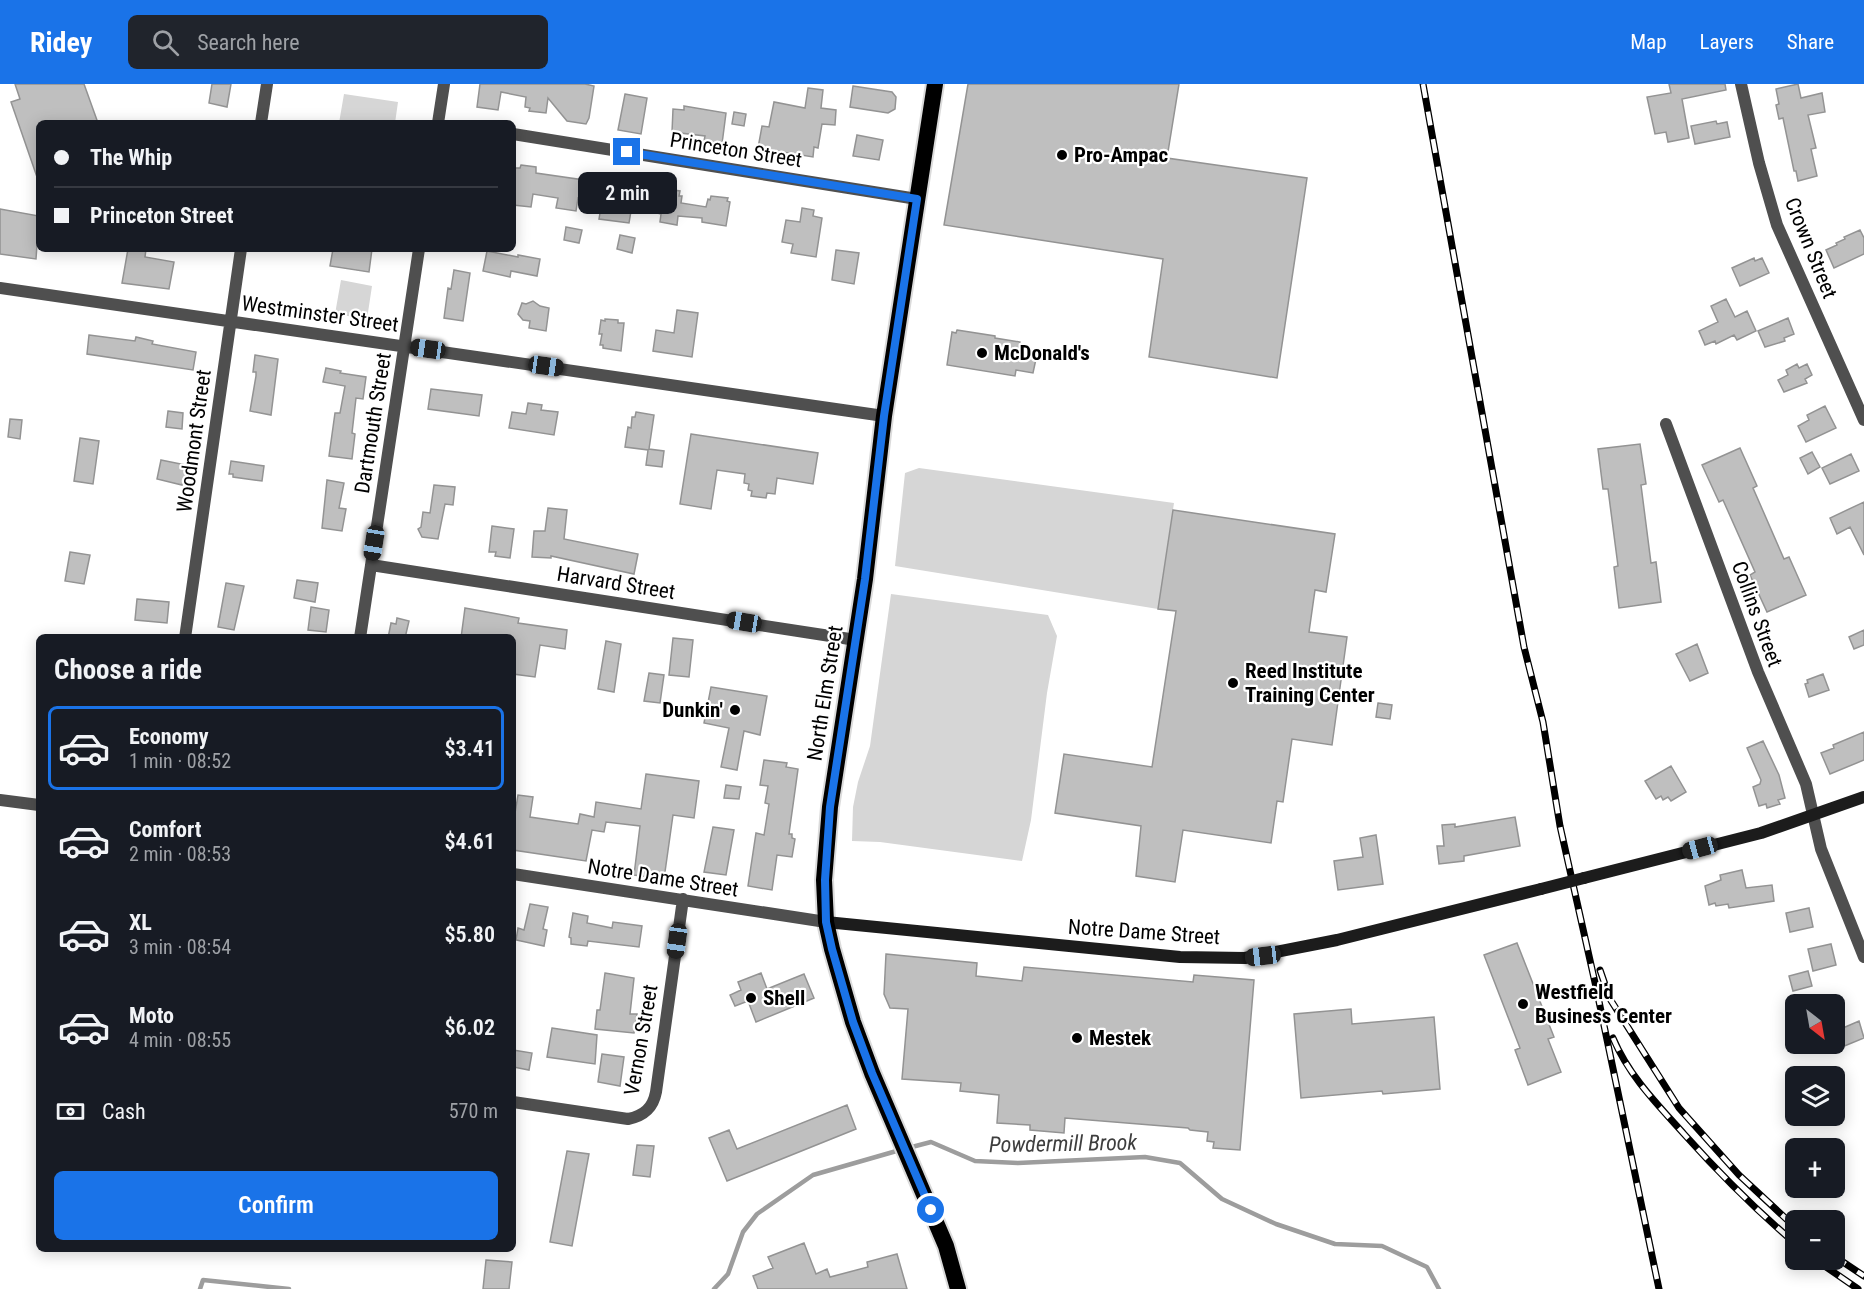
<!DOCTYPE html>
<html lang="en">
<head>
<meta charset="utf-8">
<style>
	:root { --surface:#171b24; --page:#20242c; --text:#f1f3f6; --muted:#9ea1a6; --line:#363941; --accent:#1a73e8 }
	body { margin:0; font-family:"Roboto Condensed",sans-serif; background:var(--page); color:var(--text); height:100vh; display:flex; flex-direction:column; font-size:22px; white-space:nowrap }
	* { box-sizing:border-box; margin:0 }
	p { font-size:20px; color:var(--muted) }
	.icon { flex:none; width:33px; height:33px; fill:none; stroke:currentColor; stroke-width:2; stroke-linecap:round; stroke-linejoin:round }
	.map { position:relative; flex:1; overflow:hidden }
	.panel { position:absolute; left:36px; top:550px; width:480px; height:618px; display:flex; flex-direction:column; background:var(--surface); border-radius:9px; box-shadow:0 3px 15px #0003 }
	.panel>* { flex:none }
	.top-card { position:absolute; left:36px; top:36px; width:480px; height:132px; border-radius:9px; box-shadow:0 3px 15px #0003; display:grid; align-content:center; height:132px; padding:0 18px; background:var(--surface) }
	.needle { width:39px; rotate:149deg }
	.tools { position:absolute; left:1785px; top:910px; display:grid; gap:12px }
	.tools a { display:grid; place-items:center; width:60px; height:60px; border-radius:9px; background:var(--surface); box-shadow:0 3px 15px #0003; font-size:30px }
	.end { position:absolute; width:27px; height:27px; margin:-14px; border:8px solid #1a73e8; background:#fff; box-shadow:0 0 0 3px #fff }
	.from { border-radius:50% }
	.bubble { position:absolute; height:42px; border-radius:9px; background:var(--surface); box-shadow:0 3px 15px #0003; font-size:20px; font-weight:600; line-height:42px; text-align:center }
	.car { position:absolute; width:18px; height:36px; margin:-18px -9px; border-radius:8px; box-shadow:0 0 4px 2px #0007; background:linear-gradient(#222 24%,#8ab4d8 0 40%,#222 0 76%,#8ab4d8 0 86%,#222 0) }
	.top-card b { display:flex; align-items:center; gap:21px; height:57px; font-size:22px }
	.top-card b+b { border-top:2px solid var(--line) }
	.top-card i { width:15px; height:15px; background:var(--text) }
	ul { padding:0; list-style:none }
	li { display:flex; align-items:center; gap:18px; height:84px; margin:0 12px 9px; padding:0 6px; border:3px solid transparent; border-radius:9px }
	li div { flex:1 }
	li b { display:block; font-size:22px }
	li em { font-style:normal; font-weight:600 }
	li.current { border-color:var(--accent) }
	li>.icon { width:54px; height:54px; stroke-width:1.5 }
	h2 { padding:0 18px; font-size:27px; line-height:72px }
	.pay { display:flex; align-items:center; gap:15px; height:66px; padding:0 18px; font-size:22px }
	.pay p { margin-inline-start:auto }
	.primary-button { display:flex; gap:12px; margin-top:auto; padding:12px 18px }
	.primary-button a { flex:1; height:69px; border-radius:9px; background:var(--accent); color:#fff; font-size:24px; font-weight:600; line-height:69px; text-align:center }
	header { display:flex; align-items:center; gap:36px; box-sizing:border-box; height:84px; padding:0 30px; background:var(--accent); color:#fff }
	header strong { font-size:28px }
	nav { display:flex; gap:33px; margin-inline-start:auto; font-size:21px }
	.search { width:420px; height:54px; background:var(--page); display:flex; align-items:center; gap:15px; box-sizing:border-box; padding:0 21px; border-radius:9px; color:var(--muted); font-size:22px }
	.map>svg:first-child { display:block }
	.green { fill:#d6d6d6 }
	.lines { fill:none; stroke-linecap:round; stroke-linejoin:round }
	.stream { stroke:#9d9d9d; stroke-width:4.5 }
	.building { fill:#bfbfbf; stroke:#939393; stroke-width:1.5 }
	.trunk-casing { stroke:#dbdbdb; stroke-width:20 }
	.minor { stroke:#4f4f4f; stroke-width:12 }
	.secondary { stroke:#1c1c1c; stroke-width:12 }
	.trunk { stroke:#000; stroke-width:16 }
	.rail-casing { stroke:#000; stroke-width:7 }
	.rail { stroke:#fff; stroke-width:4.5; stroke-dasharray:14; stroke-linecap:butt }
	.secondary-bridge { stroke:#1c1c1c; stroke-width:12 }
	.route { stroke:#1a73e8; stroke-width:8 }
	.poi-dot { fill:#000; stroke:#fff; stroke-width:2 }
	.labels { text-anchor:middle; stroke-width:4.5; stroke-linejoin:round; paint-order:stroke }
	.street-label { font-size:21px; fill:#000; stroke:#fff }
	.poi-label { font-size:21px; font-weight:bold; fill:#000; stroke:#fff; text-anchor:start }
	.water-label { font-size:22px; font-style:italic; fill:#3e3e3e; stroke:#fff }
</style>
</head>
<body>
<header>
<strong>Ridey</strong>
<div class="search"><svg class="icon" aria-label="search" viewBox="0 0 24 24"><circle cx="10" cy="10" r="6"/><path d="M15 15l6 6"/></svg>Search here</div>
<nav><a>Map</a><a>Layers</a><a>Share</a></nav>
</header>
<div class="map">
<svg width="1864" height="1205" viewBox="0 0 1864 1205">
	<rect width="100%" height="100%" fill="#fff"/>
	<path class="green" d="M344,10L398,18L395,39H339Z
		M341,196L372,202L367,235L335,230Z
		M919,384L1174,419L1158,525L895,482L905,389Z
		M891,510L1048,531L1057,552L1047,609L1031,736L1022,777L880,758L852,757L853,723L858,698L870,662Z"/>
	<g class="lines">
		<path class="stream" d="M908,1064L931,1058L975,1077L1018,1079L1145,1073L1180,1079L1222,1115L1276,1140L1335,1160L1382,1162L1427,1183L1439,1205
			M200,1205L203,1196L289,1205
			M714,1205L728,1190L743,1148L757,1130L813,1091L900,1066"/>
	</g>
	<path class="building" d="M15,0H84L98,39H39V93H37L11,18L20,15Z
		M212,0H231L227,23L209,19Z
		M480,0H585L594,2L589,34L586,40L567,37L548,14L546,29L529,27L530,24L525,23L526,13L501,8L498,26L477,23Z
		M968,0H1179L1167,74L1307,94L1277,294L1149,273L1163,175L944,141Z
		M1669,0H1725L1726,6L1682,15L1689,54L1668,58L1666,48L1655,50L1647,13L1671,9Z
		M1798,0L1801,14L1822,9L1825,28L1808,31L1816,64L1811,65L1817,92L1798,97L1796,87H1794L1783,34L1779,35L1776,21L1779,20L1776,5Z
		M853,2L892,8L896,13L895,25L888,29L850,23Z
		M808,4L823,6L821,24L836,26L835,41L822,40L818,64L814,63L813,73L758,64L762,42L769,43L774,18L805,24Z
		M625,10L647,14L641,50L618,46Z
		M684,22L726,29L722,60L704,57L705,52L672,48L673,25L684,26Z
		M734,28L746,30L744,42L732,40Z
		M1716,37L1717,40L1727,38L1730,53L1695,60L1691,42Z
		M857,51L883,56L879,76L853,72Z
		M521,81L536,83V89L584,96L581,115L578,114L576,127L556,124L558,114L533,110L531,123L513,121L515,84H520Z
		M618,102L635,104L629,139L599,135L602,117L609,118L610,111L614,112L615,105L618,106Z
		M666,105L680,107L679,112H682L681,119L706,123L708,115L710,116L711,112L728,114L727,117L730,118L726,142L702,138V134L678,132L677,141L660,138L661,130L657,129L659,118H662L663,109L665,110Z
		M802,124L814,126L813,132L822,134L816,173L791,169L793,160L782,158L786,136L800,138Z
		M0,125L39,132L36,175L0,170Z
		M566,143L582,146L579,159L564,156Z
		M1860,146L1864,154V170L1834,184L1826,166L1837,161L1836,159L1845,155L1844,153Z
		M620,151L635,154L632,169L617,165Z
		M128,165H146L145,173L174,178L169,205L122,199Z
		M333,165H372L369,188L330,182Z
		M836,166L859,169L854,200L832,196Z
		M487,167L518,173V171L540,175L537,192L511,187L510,193L483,187Z
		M1754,174L1755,177L1762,174L1769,189L1740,202L1732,184Z
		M454,186L470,189L463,237L444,234L448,204L451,205Z
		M1726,215L1735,233L1747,227L1756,247L1737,256L1734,251L1716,260L1715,257L1705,261L1699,247L1718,238L1711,222Z
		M533,217L540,222L549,224L546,247L529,244L530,237L523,236L518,230L522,219L526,220Z
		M677,226L698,229L692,273L653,267L656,246L674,249Z
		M1788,234L1794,250L1784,254L1785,257L1765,263L1758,247Z
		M605,235L618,236V239H624L621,267L603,264V261H600L602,250H599L601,236L605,237Z
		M957,246L995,252V254L1020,258L1018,272L1036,275L1033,289L1016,286L1015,292L947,281L952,248L956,249Z
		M89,251L135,257L136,253L153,257L152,260L196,268L193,286L87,270Z
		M255,271L278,275L271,331L250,327L256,292V288H253Z
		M1797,280L1799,284L1807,280L1812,291L1805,295L1807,299L1784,308L1778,296L1788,291L1786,286Z
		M326,284L341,287L340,289L366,293L363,315L356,314L352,349L355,350L352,375L329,372L335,329H340L345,302L323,298Z
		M431,305L482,311L479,332L428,325Z
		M528,319L542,321L541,326L558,328L554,351L509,344L512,328L526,330Z
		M1825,322L1836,344L1806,358L1798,342L1809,336L1807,331Z
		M168,327L183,329L182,345L166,343Z
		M636,328L654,331L649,365L664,367L662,383L646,381L648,366L625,363L628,343L631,344L632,333H635Z
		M10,335L22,336L20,355L8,353Z
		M691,350L818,369L813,400L777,394L775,410L767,409L766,414L751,412L752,407L748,406L749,400L744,399L745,390L717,386L711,425L680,420Z
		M80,354L99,357L93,400L74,397Z
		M1640,360L1646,400L1641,401L1651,479L1656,478L1661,518L1619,524L1614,483L1618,482L1608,405H1603L1598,365Z
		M1740,364L1757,402L1753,404L1784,475L1789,473L1806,511L1767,528L1750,491L1755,488L1723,416L1719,418L1702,381Z
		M1812,368L1820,383L1808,390L1800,374Z
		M1851,370L1859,387L1830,400L1822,384Z
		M161,376L186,381L185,384L189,385L186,399L183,398L182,401L157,395Z
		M231,377L264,382L262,397L233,393V390H229Z
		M327,396L344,399L339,424L346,425L342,447L322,444Z
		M434,401L455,403L453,421L445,420L438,455L422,453L418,445L421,443L423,428L430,429Z
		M1864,418V471L1850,443L1837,450L1830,434Z
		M548,424L567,426L564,455L638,470L634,490L551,472V474L532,473L534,447H545Z
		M1173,426L1335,450L1326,508L1315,506L1309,548L1347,553L1332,661L1292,655L1283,718L1277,717L1271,759L1183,746L1175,798L1136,792L1141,742L1055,729L1064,670L1152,683L1176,527L1158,525Z
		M492,442L514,445L510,474L495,472L496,468H489Z
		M70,468L90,471L84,500L65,497Z
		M297,496L318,499L315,518L294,514Z
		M226,499L244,502L234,546L218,543Z
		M137,515L169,518L167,539L135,536Z
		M311,523L329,526L326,548L308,546Z
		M465,524L519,534L518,539L567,546L565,565L540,561L535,593L513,590V554H461Z
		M397,534L409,537L405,554H388L391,539L396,540Z
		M1864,546V561L1854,565L1849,553Z
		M673,554L693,556L689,593L669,591Z
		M606,557L621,560L614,608L598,605Z
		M1697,560L1708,589L1690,597L1676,570Z
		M649,589L664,591L660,619L644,617Z
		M1823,590L1829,606L1809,613L1805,600L1808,599L1807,596Z
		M711,603L767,612L760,651L744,647L737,686L721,683L729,644L704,639Z
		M1378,619L1392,621L1390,635L1376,633Z
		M1864,648V676L1830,690L1821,669L1834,664L1833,661Z
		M1763,657L1779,691L1785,714L1778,716L1780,720L1767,724L1766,720L1759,722L1753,703L1760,700L1761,696L1747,664Z
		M764,676L787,679L786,683L798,685L789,750H792V754L795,755L792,773L777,771L772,806L748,802L756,749L764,751L769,720L765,719L768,702L760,701Z
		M1671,682L1686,708L1671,717L1668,713L1663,716L1661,712L1656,715L1645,697Z
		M646,690L699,697L694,734L673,731L664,795L634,791L640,742L606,738L604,748L592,746L586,777L513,766V741L518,711L533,713L530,733L578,740L580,730L594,733L596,718L641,725Z
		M726,701L741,703L739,715L724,714Z
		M1515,733L1520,762L1464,772V777L1439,780L1437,762H1444L1442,741L1455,740V743Z
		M713,743L734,746L726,791L704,788Z
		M1376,751L1383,800L1338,806L1334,777L1363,773L1360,754Z
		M1742,786L1746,804L1772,801L1774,817L1729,824L1728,820L1716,822L1715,819L1709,821L1705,802L1721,796L1720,791Z
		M530,820L548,823L543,845L547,846L544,862L516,856L518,844L524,846Z
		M1809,824L1813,843L1790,848L1786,829Z
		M573,829L588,832L587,839L612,844L613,838L642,842L639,863L588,857L587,862L571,860V854L569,853Z
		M1517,859L1554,953L1548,955L1561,988L1528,1001L1515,966L1520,964L1484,871Z
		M1831,860L1836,881L1813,887L1808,865Z
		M886,870L977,879L976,892L1022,897L1024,883L1193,898L1194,891L1254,896L1240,1066L1213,1064L1214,1058L1207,1057L1208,1048L1190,1046L1188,1044L1065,1034L1064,1049L1030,1046V1041L997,1039L999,1011L960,1007L961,999L902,995L908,925L890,924L884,910Z
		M1808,887L1812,902L1793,907L1789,892Z
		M605,889L634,894L630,930H637L634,949L595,945L597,926H600Z
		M761,889L767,905L804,890L814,914L756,938L748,917L735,922L730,911L741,906L738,898Z
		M1351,925L1352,940L1434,933L1440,1005L1383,1010L1382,1007L1301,1014L1294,930Z
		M1859,937L1864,954L1842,963L1836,947Z
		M552,944L597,951L595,980L547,973Z
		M513,966L532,969L529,986L513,983Z
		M602,970L624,973L620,1002L598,998Z
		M847,1021L856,1045L727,1097L709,1054L729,1046L737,1065Z
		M637,1061L654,1062L650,1093L633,1091Z
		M567,1067L589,1070L572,1162L550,1158Z
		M804,1159L816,1190L827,1185L830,1193L868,1183L867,1178L897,1170L907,1205H758L753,1192L773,1184L768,1173Z
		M486,1176L512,1178L509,1205H483Z"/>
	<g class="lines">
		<g class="trunk-casing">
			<path id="trunk" d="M935,0L884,332L865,495L830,723L824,796L826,838L832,865L853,938L872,989L946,1162L958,1205"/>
		</g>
		<path class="minor" d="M1741,0L1759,79L1777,141L1864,336
			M261,39L267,0
			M438,39L444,0
			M513,50L917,115
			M0,204L884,332
			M1666,340L1758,588L1806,700L1821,765L1864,873
			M371,481L856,556
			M185,554L241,165
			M360,554L419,165
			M0,716L39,721
			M513,790L826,838
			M513,1018L628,1035C644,1032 653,1024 656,1008L683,815"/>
		<path class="secondary" d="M1584,794L1761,749L1864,713
			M826,838L1180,873L1245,874L1337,856L1541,805"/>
		<use href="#trunk" class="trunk"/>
		<g class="rail-casing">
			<path id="rail" d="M1423,0L1524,563L1543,638L1560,742L1596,903L1659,1205
				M1600,886L1610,915L1679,1024L1739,1091L1796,1144
				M1613,954C1629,992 1657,1020 1684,1050C1719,1089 1756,1126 1796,1160
				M1834,1172L1864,1192
				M1816,1176L1858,1205"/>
		</g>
		<use href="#rail" class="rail"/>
		<path class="secondary-bridge" d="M1541,805L1584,794"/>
	</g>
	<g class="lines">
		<path class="route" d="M627,68L917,115L884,332L865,495L830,723L825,796L826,838L832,865L853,938L872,989L931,1126"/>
	</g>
	<g class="poi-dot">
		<circle cx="1062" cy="71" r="6"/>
		<circle cx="982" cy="269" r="6"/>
		<circle cx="1233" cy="599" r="6"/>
		<circle cx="735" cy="626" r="6"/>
		<circle cx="751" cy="914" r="6"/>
		<circle cx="1523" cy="920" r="6"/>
		<circle cx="1077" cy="954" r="6"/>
	</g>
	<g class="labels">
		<g class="street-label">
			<text transform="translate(736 66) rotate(9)" y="7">Princeton Street</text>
			<text transform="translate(1811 164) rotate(68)" y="7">Crown Street</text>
			<text transform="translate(320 230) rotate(8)" y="7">Westminster Street</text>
			<text transform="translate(373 339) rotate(-81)" y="7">Dartmouth Street</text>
			<text transform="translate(194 357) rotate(-82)" y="7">Woodmont Street</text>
			<text transform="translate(616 499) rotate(9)" y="7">Harvard Street</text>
			<text transform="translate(1757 530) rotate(70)" y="7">Collins Street</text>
			<text transform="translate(825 609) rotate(-81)" y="7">North Elm Street</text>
			<text transform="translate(663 794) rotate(9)" y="7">Notre Dame Street</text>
			<text transform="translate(1144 848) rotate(4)" y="7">Notre Dame Street</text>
			<text transform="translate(641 956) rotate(-80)" y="7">Vernon Street</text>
		</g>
		<g class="poi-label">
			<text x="1074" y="78">Pro-Ampac</text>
			<text x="994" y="276">McDonald's</text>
			<text x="1245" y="594">Reed Institute<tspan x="1245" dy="24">Training Center</tspan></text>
			<text x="723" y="633" text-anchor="end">Dunkin'</text>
			<text x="1535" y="915">Westfield<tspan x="1535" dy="24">Business Center</tspan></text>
			<text x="763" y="921">Shell</text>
			<text x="1089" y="961">Mestek</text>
		</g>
		<g class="water-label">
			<text transform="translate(1063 1059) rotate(-1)" y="8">Powdermill Brook</text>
		</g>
	</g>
</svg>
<div class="tools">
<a><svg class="needle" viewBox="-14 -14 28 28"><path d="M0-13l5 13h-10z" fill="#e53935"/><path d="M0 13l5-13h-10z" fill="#9ea1a6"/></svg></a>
<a><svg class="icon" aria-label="layers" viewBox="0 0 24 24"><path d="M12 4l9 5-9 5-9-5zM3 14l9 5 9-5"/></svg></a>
<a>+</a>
<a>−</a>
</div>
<i class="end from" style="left:931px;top:1126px"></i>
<i class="end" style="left:627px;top:68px"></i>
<div class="bubble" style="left:578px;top:88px;width:99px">2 min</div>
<i class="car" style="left:428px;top:265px;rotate:278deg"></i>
<i class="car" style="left:546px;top:282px;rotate:98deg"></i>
<i class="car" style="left:374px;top:459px;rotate:189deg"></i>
<i class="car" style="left:744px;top:538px;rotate:279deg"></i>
<i class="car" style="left:1700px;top:764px;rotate:255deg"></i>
<i class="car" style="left:677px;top:857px;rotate:188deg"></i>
<i class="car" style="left:1263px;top:872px;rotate:263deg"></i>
<div class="top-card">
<b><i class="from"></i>The Whip</b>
<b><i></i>Princeton Street</b>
</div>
<section class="panel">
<h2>Choose a ride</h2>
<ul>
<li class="current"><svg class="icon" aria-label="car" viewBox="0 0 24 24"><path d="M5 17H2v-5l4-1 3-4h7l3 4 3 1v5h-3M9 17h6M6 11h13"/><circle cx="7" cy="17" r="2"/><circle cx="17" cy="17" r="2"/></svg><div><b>Economy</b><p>1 min · 08:52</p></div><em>$3.41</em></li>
<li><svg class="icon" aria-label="car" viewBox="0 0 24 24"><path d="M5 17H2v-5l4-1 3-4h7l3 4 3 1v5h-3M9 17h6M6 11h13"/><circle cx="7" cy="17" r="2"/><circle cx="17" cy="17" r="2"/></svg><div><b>Comfort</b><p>2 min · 08:53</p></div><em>$4.61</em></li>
<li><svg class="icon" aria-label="car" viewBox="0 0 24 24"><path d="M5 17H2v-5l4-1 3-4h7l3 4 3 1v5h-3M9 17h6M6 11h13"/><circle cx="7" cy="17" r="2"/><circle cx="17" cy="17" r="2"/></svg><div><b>XL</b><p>3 min · 08:54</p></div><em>$5.80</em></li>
<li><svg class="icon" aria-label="car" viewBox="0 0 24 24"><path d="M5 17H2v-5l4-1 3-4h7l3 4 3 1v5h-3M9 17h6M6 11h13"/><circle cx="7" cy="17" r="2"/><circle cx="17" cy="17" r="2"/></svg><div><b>Moto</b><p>4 min · 08:55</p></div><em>$6.02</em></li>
</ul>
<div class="pay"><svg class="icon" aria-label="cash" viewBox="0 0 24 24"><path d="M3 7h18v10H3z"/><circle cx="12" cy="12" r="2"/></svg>Cash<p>570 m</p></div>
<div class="primary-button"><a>Confirm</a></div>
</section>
</div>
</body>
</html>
